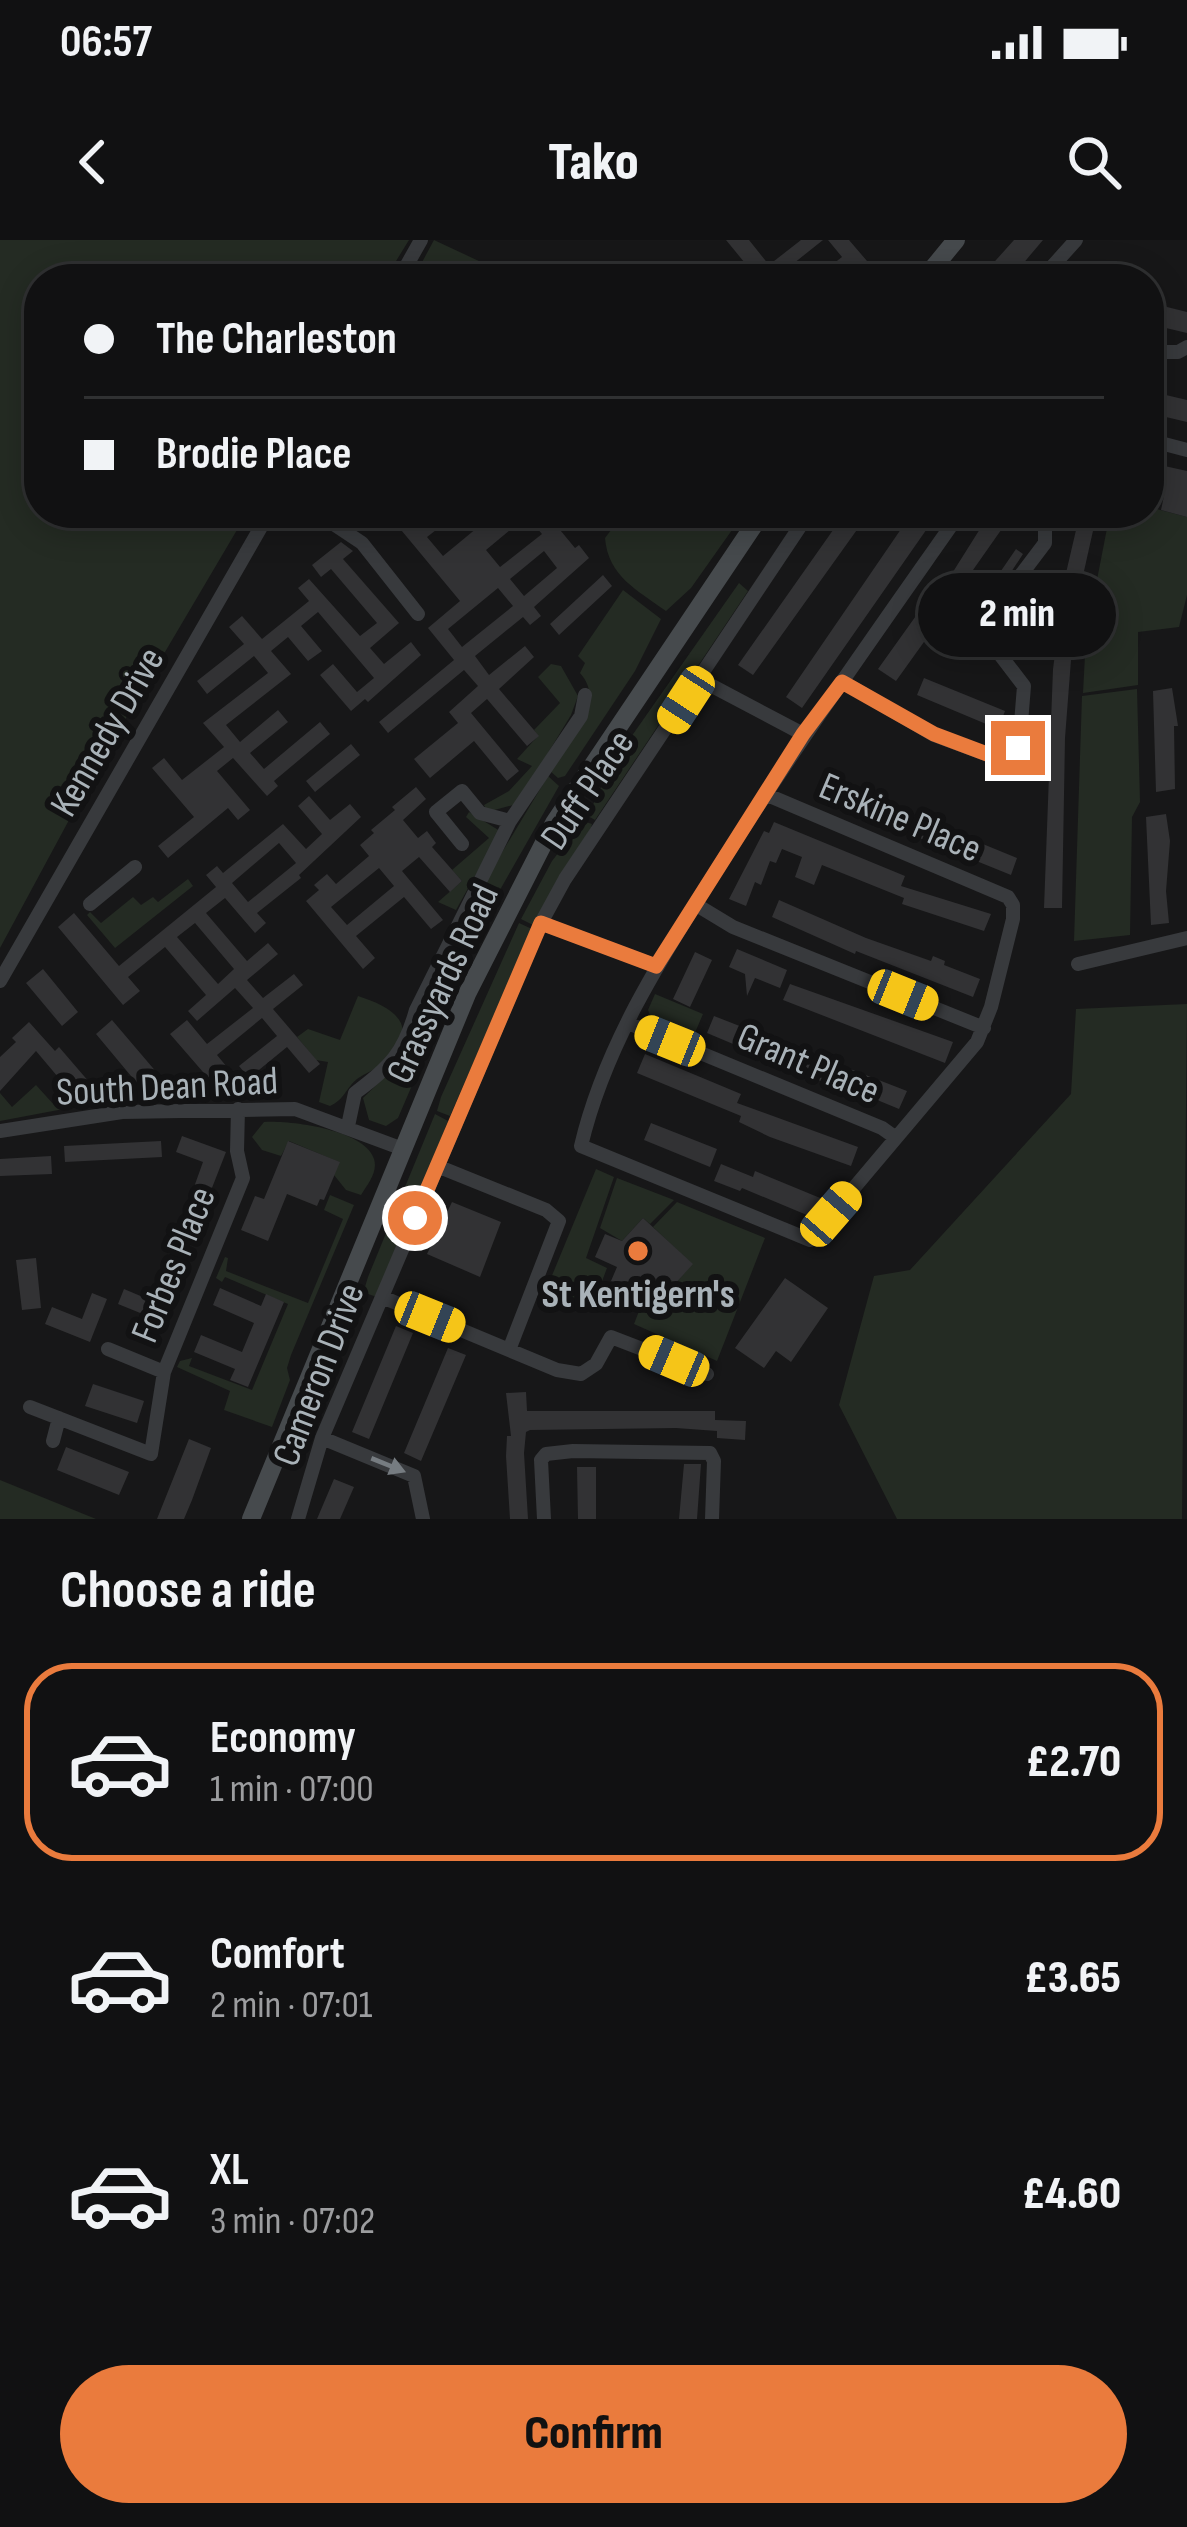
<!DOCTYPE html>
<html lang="en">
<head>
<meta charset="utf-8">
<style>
	:root { --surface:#111112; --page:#1e1f20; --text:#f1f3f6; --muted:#9c9d9f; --line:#303132; --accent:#ea7b3d }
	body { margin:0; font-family:"Sofia Sans Condensed",sans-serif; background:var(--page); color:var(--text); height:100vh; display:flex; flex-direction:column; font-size:45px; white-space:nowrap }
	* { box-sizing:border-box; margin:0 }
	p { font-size:39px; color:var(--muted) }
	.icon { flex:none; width:66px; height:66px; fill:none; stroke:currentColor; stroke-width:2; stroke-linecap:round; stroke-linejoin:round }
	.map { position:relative; height:1279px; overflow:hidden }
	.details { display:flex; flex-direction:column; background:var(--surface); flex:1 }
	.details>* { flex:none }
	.guide { position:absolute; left:24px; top:24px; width:1140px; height:264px; border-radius:48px; box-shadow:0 6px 30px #0003,0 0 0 3px var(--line); display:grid; align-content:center; height:264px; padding:0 60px; background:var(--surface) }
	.end { position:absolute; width:54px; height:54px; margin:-27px; border:15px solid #ea7b3d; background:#fff; box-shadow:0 0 0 6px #fff }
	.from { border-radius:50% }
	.bubble { position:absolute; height:84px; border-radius:42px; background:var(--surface); box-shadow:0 6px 30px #0003,0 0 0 3px var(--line); font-size:39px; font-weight:800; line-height:84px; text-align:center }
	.car { position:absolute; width:36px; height:72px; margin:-36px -18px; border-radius:15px; box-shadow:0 0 9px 3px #0007; background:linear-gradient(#f5c518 24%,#345 0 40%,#f5c518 0 76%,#345 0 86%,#f5c518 0) }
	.guide b { display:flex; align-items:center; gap:42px; height:114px; font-size:45px }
	.guide b+b { border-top:3px solid var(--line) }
	.guide i { width:30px; height:30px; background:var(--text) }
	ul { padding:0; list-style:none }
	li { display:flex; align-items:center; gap:36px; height:198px; margin:0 24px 18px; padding:0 36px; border:6px solid transparent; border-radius:48px }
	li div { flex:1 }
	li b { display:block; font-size:45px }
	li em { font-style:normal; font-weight:800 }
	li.active { border-color:var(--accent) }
	li>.icon { width:108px; height:108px; stroke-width:1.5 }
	h2 { padding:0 60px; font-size:54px; line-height:144px }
	.button { display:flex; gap:24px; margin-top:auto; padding:24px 60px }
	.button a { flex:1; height:138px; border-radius:72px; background:var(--accent); color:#111; font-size:48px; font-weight:800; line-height:138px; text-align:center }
	.status { display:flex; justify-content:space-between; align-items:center; height:84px; padding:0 60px; background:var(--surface); direction:ltr }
	.status svg { height:33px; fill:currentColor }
	header { display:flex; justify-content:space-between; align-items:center; height:156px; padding:0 60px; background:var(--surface); font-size:54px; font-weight:800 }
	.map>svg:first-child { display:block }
	.green { fill:#242b23 }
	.building { fill:#323234; fill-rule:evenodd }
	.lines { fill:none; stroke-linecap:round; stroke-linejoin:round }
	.street { stroke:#383a3d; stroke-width:14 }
	.secondary { stroke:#464a4d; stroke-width:18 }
	.oneway { fill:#767c81 }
	.route { stroke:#ea7b3d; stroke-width:15 }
	.poi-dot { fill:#ea7b3d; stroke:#121213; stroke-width:4.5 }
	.labels { text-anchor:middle; stroke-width:12; stroke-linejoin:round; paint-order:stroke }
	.street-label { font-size:39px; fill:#a9b2b8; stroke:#121213 }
	.poi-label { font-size:39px; font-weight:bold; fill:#a9b2b8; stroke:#121213 }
</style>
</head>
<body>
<div class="status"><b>06:57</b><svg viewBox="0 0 49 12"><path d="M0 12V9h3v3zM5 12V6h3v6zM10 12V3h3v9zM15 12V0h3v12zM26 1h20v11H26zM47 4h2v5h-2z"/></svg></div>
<header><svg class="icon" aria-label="back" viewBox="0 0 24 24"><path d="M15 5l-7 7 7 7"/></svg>Tako<svg class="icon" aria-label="search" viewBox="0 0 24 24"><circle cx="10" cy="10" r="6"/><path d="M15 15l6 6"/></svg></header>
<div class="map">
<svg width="1187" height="1279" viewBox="0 0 1187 1279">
	<rect width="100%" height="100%" fill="#171718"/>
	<path class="green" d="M0,0H409L385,39H39V273H247L103,517L0,708Z
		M434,0L481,22L484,39L433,34L429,39H413Z
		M1149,267L1187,277V355L1179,387L1138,392V445L1083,453L1086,396L1110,273H1149Z
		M624,273H632L652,288L656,284L644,273H744L691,348L666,371C637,350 608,336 605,298Z
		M739,343L748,351L595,580L588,576L610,527Z
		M623,350L661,379L635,431L565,536L558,538L550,531C568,504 608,464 580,433L585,423L578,416Z
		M551,424L561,426L578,456L571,475L517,564L487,572L484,565L509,551L532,526L517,519L538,496L534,490L560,463L538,437Z
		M1137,449L1140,562L1132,577L1130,695L1074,701L1082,456Z
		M548,536L559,546L484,678L471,677L489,634Z
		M469,572L500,591L456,670L438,662L462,641L452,630L489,598L466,577Z
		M583,581L592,584L591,588L535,686L521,679L552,621Z
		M188,639L193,646L115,708L87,675L90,672L101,683L133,657L141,665L153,657L158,662Z
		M466,680L480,687L398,878L386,886L369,880L363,858L402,820L412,804Z
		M519,683L532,689L450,876L437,871L441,857Z
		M655,754L703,774L691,802L654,786L648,770Z
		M358,756C396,768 423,788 383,823C375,830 365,833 357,839C346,848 344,860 330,866L319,862L328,822L316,820L297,797L308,789L340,800Z
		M1187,764L1182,1279H897L839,1165L874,1036L910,1030L1071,854L1076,769Z
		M90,843L106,861L0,881V853L12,867L36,845L55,866L71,863Z
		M435,874L448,881L377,1057L368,1054L365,1047L368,1037Z
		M264,882C290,880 366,890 374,919C378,932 368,944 361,955L346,950L334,935L339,922L289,901L281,916L262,910L252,897Z
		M596,929L614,937L586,1018L607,1028L601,1044L634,1058L628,1072L609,1065L605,1073L546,1050Z
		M617,938L674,960L650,984L643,978L622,1001L600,988Z
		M330,955L354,965L291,1115L287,1128L290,1140L272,1187L224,1170L230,1151L177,1127L180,1121L192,1118L189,1126L252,1150L288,1064L225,1037L222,1042L216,1038L225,1017L228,1018L226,1031L308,1063L343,979L324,970Z
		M677,962L765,998L717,1121L634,1084L648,1048L660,1053L671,1040L676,1043L692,1024L653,987Z
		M0,1240L96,1279H0Z"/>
	<path class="building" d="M726,0H749L769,25L801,0H823L774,39H758Z
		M828,0H849L867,21L837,39H814L842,17Z
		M1014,0H1043L1010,39H979Z
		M1155,64L1187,72V93L1149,84V67L1154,68Z
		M1149,151L1187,160V182L1149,173Z
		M1151,223L1187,231V277L1161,270L1165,251L1149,248Z
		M387,273H407L418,286L435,273H458L427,297L443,316L483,283L475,273H495L510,290L486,310L500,327L542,294L524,273H546L575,308L579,305L589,318L534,367L541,376L530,385L523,377L475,416L489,435L525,406L534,417L499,449L539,496L527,506L487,459L471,473L519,531L507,541L474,501L430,538L414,519L458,483L449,472L478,446L464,430L388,493L379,482L454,420L428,388L460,361ZM544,311L557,328L524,356L510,339ZM498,348L513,366L462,407L448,389Z
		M845,273H869L753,435L738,425Z
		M912,273H938L802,468L786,457Z
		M990,273H1013L973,330L992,344L1016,309L1023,314L960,410L951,404L963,387L949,378L953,369L949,367L896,441L878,429L923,366L929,370Z
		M1080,273H1097L1080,349L1071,420L1065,498L1062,668H1044L1053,429L1066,333Z
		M341,302L353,311L343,319L399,383L370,408L384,424L411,402L421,415L368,462L365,459L351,471L320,435L333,424L357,452L374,438L318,372L301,386L322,411L308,421L288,397L271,411L291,434L226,485L240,502L278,470L288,482L250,513L264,529L320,482L330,494L274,541L278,546L267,556L233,518L217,531L250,570L238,580L228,568L168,618L158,606L194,577L152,528L164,518L182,540L224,507L203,483L268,433L254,416L207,454L197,441L244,404L229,387L242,376L262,399L309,361L298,348L309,339L360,396L377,383L331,329L321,337L312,325Z
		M603,335L612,346L559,395L550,384Z
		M924,438L1005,471L998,489L917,455Z
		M1172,448L1178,486H1174L1175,549L1156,552L1153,451Z
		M351,504L360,515L315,552L306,541Z
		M416,547L426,559L403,580L418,598L427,591L436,603L432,607L462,641L450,652L419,617L402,631L443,680L431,689L404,657L356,696L375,718L363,729L306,661L319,650L314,645L327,634L336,644L369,616L360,605L374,593L371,590L395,570L392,567ZM379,628L394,646L347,685L331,667Z
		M856,552L1017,618L1011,635L848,569Z
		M309,556L330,580L350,564L361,577L299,635L301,638L257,673L266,683L255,693L225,658L206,673L247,721L268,703L278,714L247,740L263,758L294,734L303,745L273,769L320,824L309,833L287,807L249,838L239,826L277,796L262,778L217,815L232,833L216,847L170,794L187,780L207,804L253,768L235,748L197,781L188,771L206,755L165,707L128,737L140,751L123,765L58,687L74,673L119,726L216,647L206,635L217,626L223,633L283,584L306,609L322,594L298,566ZM279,603L296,623L248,662L232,643ZM195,683L234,729L218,744L177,697Z
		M1166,574L1170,601L1166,651L1169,683L1151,685L1146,577Z
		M774,582L905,636L901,646L991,674L984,691L902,664L904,658L822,625L814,645L795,637L802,617L782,609L776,623L770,621L761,645L755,642L746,666L729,659L764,591L769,593Z
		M779,660L866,698L931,721L933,716L945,721L944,725L980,739L973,757L856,711L855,714L772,677Z
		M737,709L787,730L780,748L755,738L747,756L745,734L729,727Z
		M695,712L712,720L690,767L673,759Z
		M43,729L78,772L62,786L26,743Z
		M790,744L953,802L945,823L783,760Z
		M714,776L907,851L899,869L824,838L823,842L707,793Z
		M112,780L158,834L141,848L96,794Z
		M29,782L55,811L59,807L90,843L74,856L36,811L0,851V817L16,802L12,798Z
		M645,814L741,854L737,863L858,907L851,926L770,897L739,882L741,876L637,833Z
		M651,883L717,909L710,927L644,900Z
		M182,896L226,912L160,1081L118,1064L124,1049L150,1060L180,986L203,922L176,912Z
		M161,901L162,917L65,922L64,906Z
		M288,901L340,922L324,960L320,959L317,966L287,954L268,1001L241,990L255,956L264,959Z
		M51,916L52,934L0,936V919Z
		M721,924L753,937L755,931L825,960L814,978L742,948L740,951L714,941Z
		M452,962L501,982L480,1037L427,1014Z
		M643,978L693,1024L675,1044L671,1040L660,1054L643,1045L638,1054L611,1041L617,1027L595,1017L605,994L622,1001Z
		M36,1018L41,1068L22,1070L16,1020Z
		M785,1038L828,1068L791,1122L776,1111L764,1128L735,1108Z
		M220,1048L261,1066L266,1054L284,1062L248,1147L230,1140L235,1129L194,1112L201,1095L242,1112L254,1083L213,1065Z
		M92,1053L107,1059L90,1102L45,1084L52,1067L82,1079Z
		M396,1086L413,1093L369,1199L352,1192Z
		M448,1108L466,1115L421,1221L404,1213Z
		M93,1144L144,1161L137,1183L85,1166Z
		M526,1152L527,1171H715V1180L746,1181L745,1200L717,1198V1191L676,1188L530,1190L526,1192L524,1213L528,1279H510L506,1216L507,1196H511L506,1153Z
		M189,1199L211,1208L192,1260L184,1279H157Z
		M66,1207L129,1232L119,1255L57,1230Z
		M684,1224H701L697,1279H679Z
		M577,1227H596V1279H578Z
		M334,1239L354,1247L340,1279H317Z"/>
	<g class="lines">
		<path class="street" d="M399,39L421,0
			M1041,39L1076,0
			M1149,112H1178L1187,107
			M1149,200L1187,210
			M317,273L362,303L418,374
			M699,439L803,494
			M843,442L934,495L1002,520L1019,508L1024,446L998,412L1017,340L1045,303V273
			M765,554L1008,657L1013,665V679L991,767L977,802L810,1000L581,906C604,808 660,720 713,636C791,512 876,393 960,273
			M462,604L436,572L462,551L480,573L510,581
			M90,664L135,627
			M695,664L733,687L984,788
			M541,683L656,726
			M1078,724L1187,698
			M0,741L269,273
			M628,783L882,888L896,898
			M348,886L355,853C390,827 404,813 416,770L510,581L581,476L585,455
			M0,891L122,872L295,869L403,909
			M437,926L546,970L559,981L509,1110
			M382,1057L557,1130L581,1134L596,1124L611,1097L707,1134
			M108,1109L164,1132L243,938L237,911L238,869
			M30,1167L151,1214L164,1132
			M322,1198L414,1236L423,1279
			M53,1201L59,1178
			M298,1279L322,1198L541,683L565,639L809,273
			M544,1279L541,1220L546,1214L573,1211L710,1213L714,1221L712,1279"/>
		<path class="secondary" d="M924,39L956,0
			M251,1279L467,754L554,583L762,273"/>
	</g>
	<defs><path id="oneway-solid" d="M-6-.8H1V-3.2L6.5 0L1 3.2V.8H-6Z" transform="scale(3)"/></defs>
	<use class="oneway" href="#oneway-solid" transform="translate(388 1225) rotate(22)"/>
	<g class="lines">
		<path class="route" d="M415,978L541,683L656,726L803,494L842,442L934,494L1003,520L1018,508"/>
	</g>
	<circle class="poi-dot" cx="638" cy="1011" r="12"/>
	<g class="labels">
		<g class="street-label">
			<text transform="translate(106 491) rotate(-60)" y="14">Kennedy Drive</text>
			<text transform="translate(586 549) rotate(-56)" y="14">Duff Place</text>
			<text transform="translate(901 576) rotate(23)" y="14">Erskine Place</text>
			<text transform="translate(441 743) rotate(-65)" y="14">Grassyards Road</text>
			<text transform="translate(809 822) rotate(23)" y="14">Grant Place</text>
			<text transform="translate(167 845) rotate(-3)" y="14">South Dean Road</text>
			<text transform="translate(172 1024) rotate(-68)" y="14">Forbes Place</text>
			<text transform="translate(317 1134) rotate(-69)" y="14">Cameron Drive</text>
		</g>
		<g class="poi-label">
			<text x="638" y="1067">St Kentigern's</text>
		</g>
	</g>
</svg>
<i class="end from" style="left:415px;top:978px"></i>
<i class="end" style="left:1018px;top:508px"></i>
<div class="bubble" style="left:918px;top:333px;width:198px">2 min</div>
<i class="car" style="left:686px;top:460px;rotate:213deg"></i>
<i class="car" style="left:903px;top:755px;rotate:112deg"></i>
<i class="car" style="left:670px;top:801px;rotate:292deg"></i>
<i class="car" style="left:831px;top:974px;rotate:41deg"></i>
<i class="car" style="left:430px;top:1077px;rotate:112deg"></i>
<i class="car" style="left:674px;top:1121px;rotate:293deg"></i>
<div class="guide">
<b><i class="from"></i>The Charleston</b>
<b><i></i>Brodie Place</b>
</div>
</div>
<section class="details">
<h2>Choose a ride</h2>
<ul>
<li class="active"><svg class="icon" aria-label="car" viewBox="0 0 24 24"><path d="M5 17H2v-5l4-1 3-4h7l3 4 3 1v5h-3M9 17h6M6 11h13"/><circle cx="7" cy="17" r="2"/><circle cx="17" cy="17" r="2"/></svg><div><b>Economy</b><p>1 min · 07:00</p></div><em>£2.70</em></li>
<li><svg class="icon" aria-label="car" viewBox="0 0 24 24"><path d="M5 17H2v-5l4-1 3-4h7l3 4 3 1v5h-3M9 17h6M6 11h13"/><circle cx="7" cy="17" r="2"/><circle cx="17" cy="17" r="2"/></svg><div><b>Comfort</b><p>2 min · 07:01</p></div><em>£3.65</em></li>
<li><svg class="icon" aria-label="car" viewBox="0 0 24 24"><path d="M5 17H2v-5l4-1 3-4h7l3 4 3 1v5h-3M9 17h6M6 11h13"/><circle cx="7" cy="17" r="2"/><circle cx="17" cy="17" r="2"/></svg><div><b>XL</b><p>3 min · 07:02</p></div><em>£4.60</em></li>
</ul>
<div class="button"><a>Confirm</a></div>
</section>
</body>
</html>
